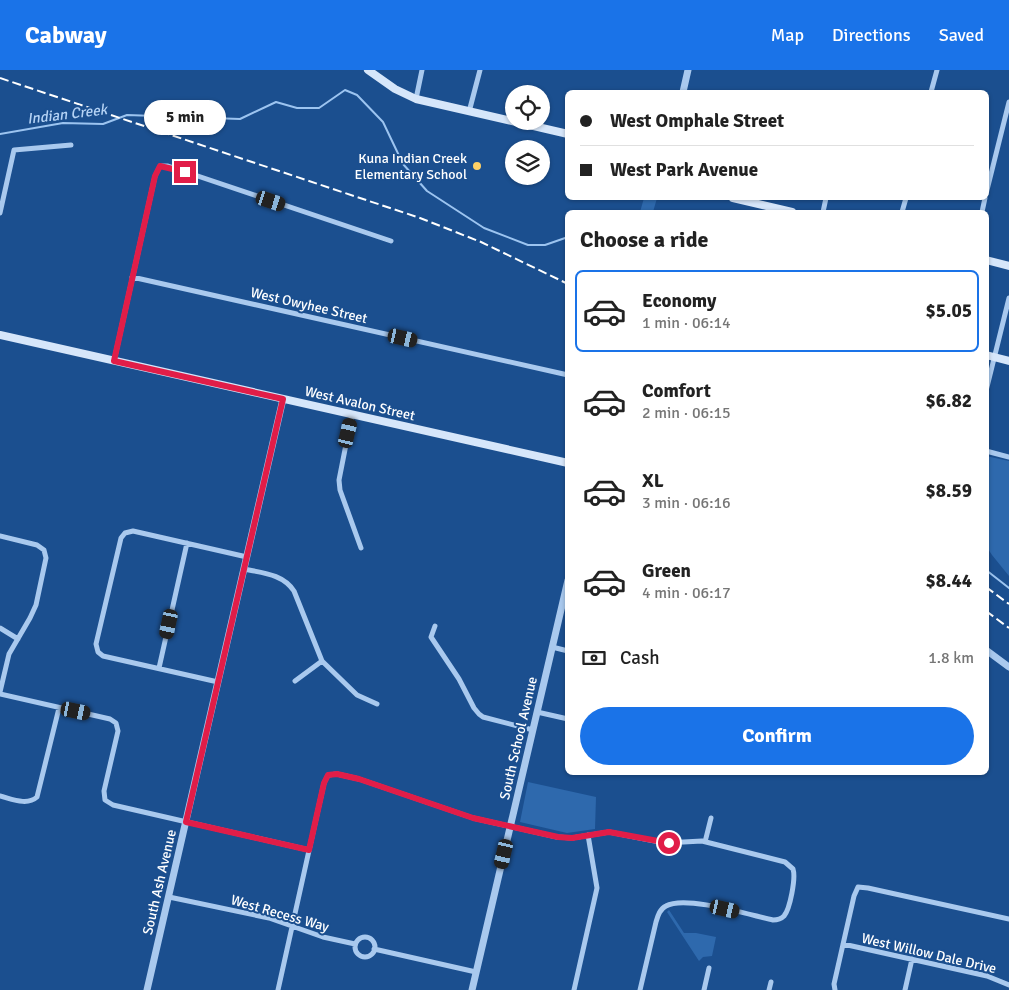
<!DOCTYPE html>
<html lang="en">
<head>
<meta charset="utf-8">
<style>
	:root { --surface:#fff; --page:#f6f6f6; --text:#222; --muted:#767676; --line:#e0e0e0; --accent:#1a73e8 }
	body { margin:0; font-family:Signika,sans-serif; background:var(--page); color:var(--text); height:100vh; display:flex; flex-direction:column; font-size:19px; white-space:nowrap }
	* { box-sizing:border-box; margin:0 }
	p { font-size:16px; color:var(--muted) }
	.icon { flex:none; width:28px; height:28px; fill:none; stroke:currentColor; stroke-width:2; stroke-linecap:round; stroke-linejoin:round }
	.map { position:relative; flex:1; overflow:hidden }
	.sheet { position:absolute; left:565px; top:140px; width:424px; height:565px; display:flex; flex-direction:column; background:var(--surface); border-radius:8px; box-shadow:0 1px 4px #0004 }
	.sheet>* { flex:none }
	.banner { position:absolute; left:565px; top:20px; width:424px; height:110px; border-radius:8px; box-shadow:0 1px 4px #0004; display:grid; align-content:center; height:110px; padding:0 15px; background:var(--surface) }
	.controls { position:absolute; left:505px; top:15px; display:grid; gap:10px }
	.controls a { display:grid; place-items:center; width:45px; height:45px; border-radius:50%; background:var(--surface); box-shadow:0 1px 4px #0004; font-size:25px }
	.end { position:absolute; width:22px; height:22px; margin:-11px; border:6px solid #e11d48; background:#fff; box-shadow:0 0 0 2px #fff }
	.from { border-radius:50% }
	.bubble { position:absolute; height:35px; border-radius:18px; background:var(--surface); box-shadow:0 1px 4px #0004; font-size:16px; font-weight:800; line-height:35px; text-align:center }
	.car { position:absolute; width:15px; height:30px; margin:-15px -8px; border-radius:6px; box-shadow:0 0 4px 1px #0007; background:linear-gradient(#222 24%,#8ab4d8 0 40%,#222 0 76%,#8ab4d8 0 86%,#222 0) }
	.banner b { display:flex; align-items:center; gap:18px; height:48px; font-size:19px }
	.banner b+b { border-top:1px solid var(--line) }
	.banner i { width:12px; height:12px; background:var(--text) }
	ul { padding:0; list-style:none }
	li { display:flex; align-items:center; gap:15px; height:82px; margin:0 10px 8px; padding:0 5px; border:2px solid transparent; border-radius:8px }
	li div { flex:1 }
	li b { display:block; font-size:19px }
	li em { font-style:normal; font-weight:800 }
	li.selected { border-color:var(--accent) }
	li>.icon { width:45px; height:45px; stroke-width:1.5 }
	h2 { padding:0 15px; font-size:22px; line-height:60px }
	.pay { display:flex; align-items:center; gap:12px; height:55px; padding:0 15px; font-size:19px }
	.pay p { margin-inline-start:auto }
	.primary-button { display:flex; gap:10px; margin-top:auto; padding:10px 15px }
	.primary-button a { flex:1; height:58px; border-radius:30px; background:var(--accent); color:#fff; font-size:20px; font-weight:800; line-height:58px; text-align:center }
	header { display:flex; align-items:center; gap:30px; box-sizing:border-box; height:70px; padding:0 25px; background:var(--accent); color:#fff }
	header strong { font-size:24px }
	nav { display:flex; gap:28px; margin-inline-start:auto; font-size:18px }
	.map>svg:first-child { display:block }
	.green { fill:#2e69ad }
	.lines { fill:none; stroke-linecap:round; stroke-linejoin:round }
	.stream { stroke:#9cc4f0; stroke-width:2 }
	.minor { stroke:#a9c9ee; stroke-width:5 }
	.tertiary { stroke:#a9c9ee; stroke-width:7 }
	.secondary { stroke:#d6e6fa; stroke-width:8 }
	.rail { stroke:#fff; stroke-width:2; stroke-dasharray:9 4; stroke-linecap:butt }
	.route { stroke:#e11d48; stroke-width:6 }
	.poi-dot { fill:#ffd166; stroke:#1b4f8f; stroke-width:2 }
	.labels { text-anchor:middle; stroke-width:4; stroke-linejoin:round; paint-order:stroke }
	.poi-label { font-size:14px; fill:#fff; stroke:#1b4f8f; text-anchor:end }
	.street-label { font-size:14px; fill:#fff; stroke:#1b4f8f }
	.water-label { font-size:15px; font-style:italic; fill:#b5d3f5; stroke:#1b4f8f }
</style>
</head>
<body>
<header>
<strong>Cabway</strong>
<nav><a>Map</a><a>Directions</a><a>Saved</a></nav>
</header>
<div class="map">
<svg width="1009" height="920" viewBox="0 0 1009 920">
	<rect width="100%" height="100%" fill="#1b4f8f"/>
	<path class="green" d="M644,128H657L653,142H640Z
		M986,386L1009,391V506L992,485L986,476Z
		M528,712L596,727L595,759L567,763L520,752Z
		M669,840L684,863H696L716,867L712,886L703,887L699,891L667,842Z"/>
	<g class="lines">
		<path class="stream" d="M0,64L63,53L103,54L127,45L240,49L276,32L297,38H319L345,20L357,25L383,52L403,94L427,121L484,158L528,175H545L568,167
			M986,500L1009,518"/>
		<path class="minor" d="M931,22L937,0
			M416,29L422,0
			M469,42L480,0
			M986,124L1009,32
			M823,142L826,128
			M902,142L906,128
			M982,142L985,128
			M0,143L14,80L71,75
			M132,207L568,305
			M114,291L155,106L160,96H168L391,171
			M986,321L1009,228
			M352,344L339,410L340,420L361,478
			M986,381L1009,387
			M0,466L37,475L44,480L46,488L36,535L30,548L9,584L0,622
			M244,499C263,503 283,504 294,521L322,591L357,625L377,634
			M435,556L431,567L459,609L474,638L479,644L483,647L533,660
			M0,558L18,569
			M552,577L568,581
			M159,598L187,473
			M295,611L322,591
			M218,612L103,586L98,582L96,574L121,468L125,463L133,461L247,487
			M0,624L110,649L116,653L118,661L104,721L105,730L113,735L309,780
			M537,642L568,649
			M0,726C12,729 27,736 37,727L59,638
			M705,772L711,748
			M169,827L269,848L323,867L355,874
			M355 877a10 10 0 1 1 20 0a10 10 0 1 1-20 0Z
			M843,874L987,906L1009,915
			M374,879L476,902
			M278,920L324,713L328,705L337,704L359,709L473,748L557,767L572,768L609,762L665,773L702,771L785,792L793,799C796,808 790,839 784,846C781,849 777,850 773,850C750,845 685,825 666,836C660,839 658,845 656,852L640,920
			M574,920L597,818L588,765
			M704,920L709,898
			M769,920L771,912
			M835,920L834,914L854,826L858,817L868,818L1009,849
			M905,920L912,889"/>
		<path class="tertiary" d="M683,22L688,0
			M986,580L1009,597
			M147,920L283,329
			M472,920L568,510"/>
		<path class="secondary" d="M368,0L395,19L416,29L568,64
			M733,128L792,142
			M986,190L1009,196
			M0,265L568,393
			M986,285L1009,291"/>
		<path class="rail" d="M0,8L420,148L481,172L568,214
			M986,517L1009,534
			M986,541L1009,558"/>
	</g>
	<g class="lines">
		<path class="route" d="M185,102L160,96L155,106L114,291L283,329L186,752L309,780L324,713L328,705L337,704L359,709L473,748L558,767L572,768L609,762L669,773"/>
	</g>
	<circle class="poi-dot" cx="477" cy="96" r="5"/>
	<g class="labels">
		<g class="poi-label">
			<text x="467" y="93">Kuna Indian Creek<tspan x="467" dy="16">Elementary School</tspan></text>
		</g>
		<g class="street-label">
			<text transform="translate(309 235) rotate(13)" y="5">West Owyhee Street</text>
			<text transform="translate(360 333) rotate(13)" y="5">West Avalon Street</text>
			<text transform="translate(518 668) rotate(-77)" y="5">South School Avenue</text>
			<text transform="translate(159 812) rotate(-77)" y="5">South Ash Avenue</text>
			<text transform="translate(280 843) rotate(16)" y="5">West Recess Way</text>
			<text transform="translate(929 883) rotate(13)" y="5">West Willow Dale Drive</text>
		</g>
		<g class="water-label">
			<text transform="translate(67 44) rotate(-7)" y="5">Indian Creek</text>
		</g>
	</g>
</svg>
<div class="controls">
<a><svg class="icon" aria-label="locate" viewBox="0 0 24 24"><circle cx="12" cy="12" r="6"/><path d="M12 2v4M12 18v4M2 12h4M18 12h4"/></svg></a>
<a><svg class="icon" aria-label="layers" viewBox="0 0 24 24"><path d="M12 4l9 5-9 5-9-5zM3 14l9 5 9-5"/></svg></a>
</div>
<i class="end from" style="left:669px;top:773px"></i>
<i class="end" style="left:185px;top:102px"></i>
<div class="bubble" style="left:144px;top:30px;width:82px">5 min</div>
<i class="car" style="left:271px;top:131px;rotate:108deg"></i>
<i class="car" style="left:403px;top:268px;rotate:103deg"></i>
<i class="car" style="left:348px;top:363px;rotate:13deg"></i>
<i class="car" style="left:169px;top:554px;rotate:192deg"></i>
<i class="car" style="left:76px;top:641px;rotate:102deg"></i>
<i class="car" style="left:504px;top:784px;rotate:193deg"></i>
<i class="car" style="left:725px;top:839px;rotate:103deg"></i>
<div class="banner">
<b><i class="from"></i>West Omphale Street</b>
<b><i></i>West Park Avenue</b>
</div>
<section class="sheet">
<h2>Choose a ride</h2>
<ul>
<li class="selected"><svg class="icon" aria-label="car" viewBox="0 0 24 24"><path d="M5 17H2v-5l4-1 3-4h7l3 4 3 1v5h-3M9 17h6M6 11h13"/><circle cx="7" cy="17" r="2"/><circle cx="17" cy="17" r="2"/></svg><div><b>Economy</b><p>1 min · 06:14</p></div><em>$5.05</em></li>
<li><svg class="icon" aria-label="car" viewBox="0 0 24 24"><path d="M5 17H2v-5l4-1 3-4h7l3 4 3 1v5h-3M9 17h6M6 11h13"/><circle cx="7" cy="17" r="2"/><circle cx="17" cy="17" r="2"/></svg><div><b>Comfort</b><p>2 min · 06:15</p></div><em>$6.82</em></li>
<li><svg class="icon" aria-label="car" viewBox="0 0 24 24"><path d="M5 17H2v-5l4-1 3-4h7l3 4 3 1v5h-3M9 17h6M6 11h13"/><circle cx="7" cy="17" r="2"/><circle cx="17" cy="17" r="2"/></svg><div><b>XL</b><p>3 min · 06:16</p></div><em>$8.59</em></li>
<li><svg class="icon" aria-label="car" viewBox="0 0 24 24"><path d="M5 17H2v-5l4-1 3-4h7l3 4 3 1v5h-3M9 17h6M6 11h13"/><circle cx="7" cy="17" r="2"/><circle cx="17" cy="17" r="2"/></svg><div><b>Green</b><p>4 min · 06:17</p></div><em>$8.44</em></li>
</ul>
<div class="pay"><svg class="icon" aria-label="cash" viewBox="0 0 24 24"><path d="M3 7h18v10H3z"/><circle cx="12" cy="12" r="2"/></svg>Cash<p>1.8 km</p></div>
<div class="primary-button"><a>Confirm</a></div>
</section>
</div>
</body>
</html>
